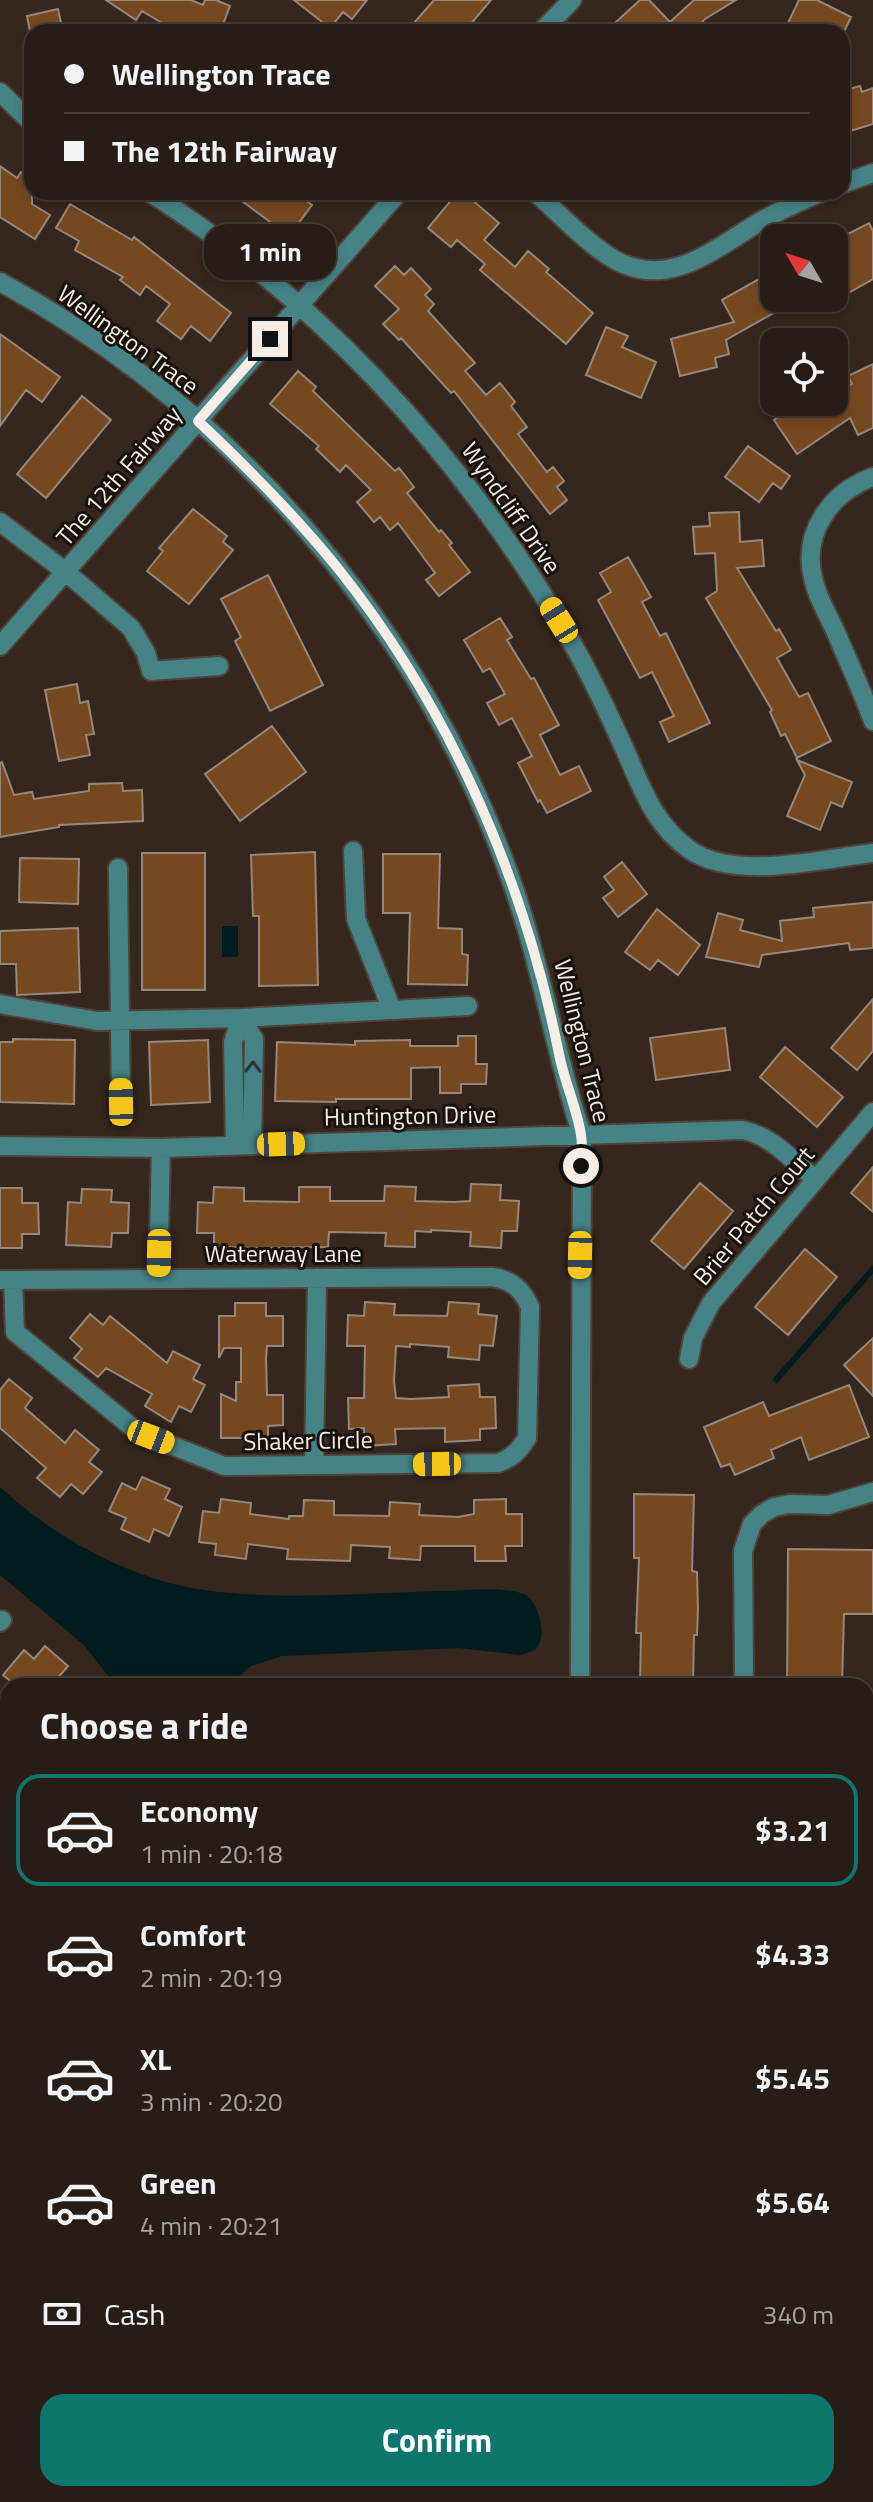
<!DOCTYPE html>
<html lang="en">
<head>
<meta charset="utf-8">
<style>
	:root { --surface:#281d16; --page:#342a23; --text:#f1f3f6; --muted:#a5a2a1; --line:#443b35; --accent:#0f766e }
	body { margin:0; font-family:"Titillium Web",sans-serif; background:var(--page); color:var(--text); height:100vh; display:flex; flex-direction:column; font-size:30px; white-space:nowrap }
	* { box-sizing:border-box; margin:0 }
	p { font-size:26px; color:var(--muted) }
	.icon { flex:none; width:44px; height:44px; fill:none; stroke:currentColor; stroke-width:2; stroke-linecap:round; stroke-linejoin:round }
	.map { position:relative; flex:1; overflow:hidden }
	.sheet { position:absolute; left:0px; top:1678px; width:874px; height:824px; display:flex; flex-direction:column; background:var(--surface); border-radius:24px 24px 0 0; box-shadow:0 4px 12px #0003,0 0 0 2px var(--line) }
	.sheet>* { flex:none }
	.banner { position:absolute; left:24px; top:24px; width:826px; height:176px; border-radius:24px; box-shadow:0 4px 12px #0003,0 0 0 2px var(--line); display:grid; align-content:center; height:176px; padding:0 40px; background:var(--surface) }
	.needle { width:52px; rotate:309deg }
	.fabs { position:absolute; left:760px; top:224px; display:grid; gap:16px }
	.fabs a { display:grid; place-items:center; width:88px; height:88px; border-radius:16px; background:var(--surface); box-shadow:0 4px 12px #0003,0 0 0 2px var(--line); font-size:40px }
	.end { position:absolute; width:36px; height:36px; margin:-18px; border:10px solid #f6ede6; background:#111; box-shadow:0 0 0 4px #111 }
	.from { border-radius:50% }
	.bubble { position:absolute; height:56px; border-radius:24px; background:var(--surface); box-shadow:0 4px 12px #0003,0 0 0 2px var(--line); font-size:26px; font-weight:700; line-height:56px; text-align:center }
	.car { position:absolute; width:24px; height:48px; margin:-24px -12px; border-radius:10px; box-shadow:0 0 6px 2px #0007; background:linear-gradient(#f5c518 24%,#345 0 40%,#f5c518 0 76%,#345 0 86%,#f5c518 0) }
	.banner b { display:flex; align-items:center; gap:28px; height:76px; font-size:30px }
	.banner b+b { border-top:2px solid var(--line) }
	.banner i { width:20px; height:20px; background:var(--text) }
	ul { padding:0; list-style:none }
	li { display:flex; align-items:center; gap:24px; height:112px; margin:0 16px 12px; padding:0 24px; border:4px solid transparent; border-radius:24px }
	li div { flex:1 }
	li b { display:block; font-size:30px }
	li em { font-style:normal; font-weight:700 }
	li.selected { border-color:var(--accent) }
	li>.icon { width:72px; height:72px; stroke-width:1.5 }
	h2 { padding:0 40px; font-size:36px; line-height:96px }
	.pay { display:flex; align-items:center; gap:20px; height:88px; padding:0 40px; font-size:30px }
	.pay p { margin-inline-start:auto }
	.button { display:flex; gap:16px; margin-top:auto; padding:16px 40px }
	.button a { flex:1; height:92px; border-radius:24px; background:var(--accent); color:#fff; font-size:32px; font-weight:700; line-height:92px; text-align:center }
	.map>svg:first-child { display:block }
	.green { fill:#533721 }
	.water { fill:#011c1d }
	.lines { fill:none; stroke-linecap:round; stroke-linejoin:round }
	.stream { stroke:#011c1d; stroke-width:6 }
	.building { fill:#764820; stroke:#97867a; stroke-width:2 }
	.minor-casing { stroke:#504339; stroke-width:22 }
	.major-casing { stroke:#504339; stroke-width:24 }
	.path { stroke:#968a82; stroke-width:3; stroke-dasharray:2 6; stroke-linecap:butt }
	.minor { stroke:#458386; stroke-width:18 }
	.major { stroke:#49dde2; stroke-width:20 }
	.oneway { stroke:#283a37 }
	.route { stroke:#f6ede6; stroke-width:10 }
	.labels { text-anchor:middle; stroke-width:6; stroke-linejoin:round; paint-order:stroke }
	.street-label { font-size:24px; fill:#f6ede6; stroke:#18120d }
</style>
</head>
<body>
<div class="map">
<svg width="873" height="2502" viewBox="0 0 873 2502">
	<rect width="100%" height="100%" fill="#35271d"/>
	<path class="green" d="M866,2292L873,2293V2502H596L608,2494H866Z"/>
	<path class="water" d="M222,926H238V957H222Z
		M0,1487C55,1538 129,1579 204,1590C282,1601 363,1593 442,1591C466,1591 497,1586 521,1593C531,1596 536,1606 539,1616C542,1628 544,1641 535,1650L520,1655L459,1648L282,1656L251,1666L227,1686H116L84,1645L0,1575Z"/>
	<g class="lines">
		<path class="stream" d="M776,1380L873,1269"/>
	</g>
	<path class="building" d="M106,0H191L203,5L205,0H216L230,6L220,32H177L142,11L136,20Z
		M294,0H367L352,19L343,12L330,28Z
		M434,0H491L464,32H406Z
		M640,0H649L670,22L694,0H736L705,19L692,32H605Z
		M799,0H817L851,17L844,32H800L787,25Z
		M58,9L63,32H30L27,16Z
		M860,86L862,92L873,88V124L847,132L842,114V91Z
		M0,166L17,178L21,172L32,179V204L50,215L35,239L0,217Z
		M230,192H294L312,205L289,236Z
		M458,192H463L499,223L484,240L515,267L528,251L549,269L546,272L593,313L566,344L480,270L485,264L457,240L451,247L428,228Z
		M70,204L132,240L134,237L231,313L210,341L191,326L181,339L157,321L170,304L146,286L140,295L120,280L123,277L75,250L79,241L56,228Z
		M869,223L873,231V279L834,301V241Z
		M395,266L404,275L411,268L431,289L425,295L434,304L428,311L475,363L465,371L486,395L500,383L515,402L511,406L527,427L518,434L547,472L553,467L564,481L557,487L567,500L550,514L454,391L451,393L401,338L399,340L383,324L399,309L375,286Z
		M768,274L774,284V298H800L726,340L729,354L715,358L717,367L680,376L671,339L734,322L722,300Z
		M606,327L628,336L622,347L656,362L641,398L586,375Z
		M0,334L60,377L42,402L26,390L0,426Z
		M873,364V428L858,435L850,418L797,454L774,420L799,402H804L809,408L818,402H843L837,390L852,384L848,376Z
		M298,371L316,387L313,391L395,471L399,468L414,487L407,493L439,532L441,530L452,543L449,545L470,572L439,596L426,580L435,573L398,523L390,530L380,517L374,522L357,502L371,490L346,465L340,472L316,449L319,446L270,404Z
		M82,396L111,420L46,498L17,474Z
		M748,446L790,476L781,489L773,483L759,502L725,477Z
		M193,509L227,536L223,542L233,550L189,604L147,571L163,551L159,548Z
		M739,512L740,542L762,540L764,566L737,568L776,631L779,629L791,650L777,658L799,697L808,693L831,741L797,758L785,734L781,736L770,712L772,710L706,598L717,591L715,553L695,554L693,527L710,526L709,513Z
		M628,557L651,597L642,602L660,636L666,633L710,723L669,742L660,722L674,716L652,672L640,678L598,600L611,592L600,573Z
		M268,575L323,685L270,711L235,641L241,637L221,599Z
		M500,618L512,637L507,640L531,679L534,678L559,725L540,735L560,775L579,766L591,791L547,813L540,800L538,802L518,763L532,756L512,718L499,725L487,703L505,694L490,668L483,672L464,640Z
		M77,684L80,703L88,701L94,734L86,735L90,755L59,761L45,690Z
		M272,726L306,772L240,821L205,774Z
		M797,760L852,782L842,807L831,802L820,830L787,816L805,775Z
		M2,762L14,795L32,792L34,799L89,791V784L122,783L123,791L142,790L143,821L59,825V827L0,837V763Z
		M315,852L318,985L259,986V916H253L251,855Z
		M142,853H205V990H142Z
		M383,854H440L438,928L462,929V954L468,955L467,985L408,984L410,913H383Z
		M20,858L79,859L78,904L19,902Z
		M622,862L647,894L618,917L603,898L614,890L604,877Z
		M873,902V948L850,950L849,943L762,955L759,967L706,957L718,913L743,920L740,930L782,941L780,921L814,917L813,908Z
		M657,909L700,945L678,975L658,960L650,970L625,952Z
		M78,928L80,992L17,995L16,964H0V931Z
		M873,999V1051L857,1070L831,1048Z
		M725,1028L730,1070L656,1080L650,1038Z
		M458,1036H476V1064H487L486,1084H461V1093H440V1067L411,1068V1099H336V1102L275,1101L277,1042L355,1045V1041L410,1040V1046H458Z
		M13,1039L75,1040L74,1104L0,1102V1042H13Z
		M208,1040L210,1102L151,1105L149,1042Z
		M785,1047L843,1097L817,1127L760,1077Z
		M873,1167V1212L851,1193Z
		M700,1183L733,1211L684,1269L651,1241Z
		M471,1184L501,1185L500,1200L519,1201L517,1231H502L501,1248L470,1246L471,1232L431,1230V1232L415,1231V1247L385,1246L386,1233L329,1232L328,1247L260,1248L214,1247V1233H197L198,1202L213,1203L214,1187L244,1188V1201L299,1202V1187H330V1201H384L385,1186L416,1187L415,1201L454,1202L470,1201Z
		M0,1188H22V1203H38L39,1234H22V1248H0Z
		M82,1189L112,1190L111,1202L129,1203L128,1233H112L111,1247L66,1245L68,1202L81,1203Z
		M805,1249L837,1277L788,1335L755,1307Z
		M365,1302L395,1304L394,1315L447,1316L449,1302L479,1304L478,1314L497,1316L493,1346L480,1345L479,1360L448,1357L449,1347L410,1344V1347L396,1346L394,1381L396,1398L411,1399L449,1397L448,1386L479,1384L480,1397H495L496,1428L480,1429V1440L445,1442V1428L395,1429L396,1444L365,1446L364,1428L349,1429L348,1398H364L365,1346H347L348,1315L364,1316Z
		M235,1303H266V1316H283V1346H267L266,1359L267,1395H283V1425L268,1426V1438H221V1394L236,1401V1382H241V1348H224L219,1358V1316H235Z
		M90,1314L103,1325L110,1316L167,1363L173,1351L200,1365L193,1379L205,1385L191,1412L179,1406L171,1422L145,1406L152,1394L106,1368L98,1377L74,1358L82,1349L70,1338Z
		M873,1338V1396L844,1365Z
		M9,1379L32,1398L25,1408L65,1443L75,1430L99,1450L89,1462L102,1472L83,1494L71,1484L60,1497L37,1478L46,1468L0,1428V1390Z
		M849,1385L869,1437L809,1460L801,1437L771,1450L774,1458L735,1475L730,1464L721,1467L704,1427L763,1402L769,1416Z
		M142,1477L170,1489L165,1499L182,1507L169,1536L154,1529L149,1542L121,1529L126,1518L109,1511L122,1483L136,1490Z
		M634,1494L694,1495L692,1571L697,1572L698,1609L697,1635H694L693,1686H640L641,1633H636L639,1558H634Z
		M221,1499L251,1503L250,1514L289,1519V1516H303L304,1500L334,1501V1515L389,1516L390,1502L420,1504L419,1515L458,1517L474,1514V1500L506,1499V1514H522V1546H505L506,1561H475V1546H421L420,1560L389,1558L390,1547L351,1545L350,1561L287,1559L288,1549L248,1544L246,1559L215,1555L216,1544L199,1542L203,1511L219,1513Z
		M788,1549L873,1550V1614H844L842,1686H787Z
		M45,1646L68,1666L51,1686H17L3,1675L24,1650L34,1659Z"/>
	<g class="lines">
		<g class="minor-casing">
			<path id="minor" d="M541,32L572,0
				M0,92L32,123
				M842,184L873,173
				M149,192C317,299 453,446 556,616C581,655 601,697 620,739C640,781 650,822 690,850C735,881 821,859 873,853
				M535,192C560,214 586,243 615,260C670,290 715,248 761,221C780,210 801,201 822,192
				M0,282C234,409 423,629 511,880C541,964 555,1052 582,1136L580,1686
				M873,477C831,492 802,532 813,578C817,598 829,616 837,635C849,663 862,691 873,721
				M0,522L66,572L131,628L146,653L151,671L219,666
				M0,646L399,192
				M353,851L356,919L392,1010
				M118,868L121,1102
				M0,1004L97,1021L241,1018L468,1006
				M235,1145L233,1042L241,1018L254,1039L252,1145
				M0,1146L161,1148L742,1130C771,1135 793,1161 815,1179
				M158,1279L161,1148
				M0,1280L492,1277C512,1280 522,1289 530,1307L527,1438C519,1451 512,1458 498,1463L224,1466L138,1432L15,1332L13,1280
				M689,1359L693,1338L711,1303L873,1112
				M314,1465L317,1278
				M0,1622L2,1620
				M744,1686L743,1551L752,1524L762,1514L774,1507L790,1504L828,1505L873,1492
				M0,1726L8,1733
				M0,1793L8,1748
				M0,1926L8,1928
				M866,2030H873
				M0,2408L8,2409
				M61,2502L63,2494
				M133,2502L135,2494
				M192,2502L194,2494
				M249,2502L251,2494
				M546,2502L557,2494
				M714,2502L715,2494"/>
		</g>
		<g class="major-casing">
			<path id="major" d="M0,2086L8,2088
				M0,2121L8,2123
				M866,2226H873
				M866,2266H873"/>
		</g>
		<path class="path" d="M866,2425V2444
			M763,2502L766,2494
			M867,2502L873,2498"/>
		<use href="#minor" class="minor"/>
		<use href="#major" class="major"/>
	</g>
	<defs><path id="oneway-chevron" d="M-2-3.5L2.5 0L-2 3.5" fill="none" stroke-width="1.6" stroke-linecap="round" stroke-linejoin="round" transform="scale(2)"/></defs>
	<use class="oneway" href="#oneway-chevron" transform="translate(253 1067) rotate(-89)"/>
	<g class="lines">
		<path class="route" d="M270,339L198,421C248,468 297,517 340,571C451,711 524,879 559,1054C564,1081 577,1108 581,1135C583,1145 581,1156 581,1166"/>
	</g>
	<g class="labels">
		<g class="street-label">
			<text transform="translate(128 340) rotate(36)" y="8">Wellington Trace</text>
			<text transform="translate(119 476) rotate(-49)" y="8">The 12th Fairway</text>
			<text transform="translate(511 508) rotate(55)" y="8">Wyndcliff Drive</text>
			<text transform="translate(582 1041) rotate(76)" y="8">Wellington Trace</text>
			<text transform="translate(410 1116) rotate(-1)" y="8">Huntington Drive</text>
			<text transform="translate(754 1216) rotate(-50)" y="8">Brier Patch Court</text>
			<text x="283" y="1262">Waterway Lane</text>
			<text transform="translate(308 1441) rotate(-1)" y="8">Shaker Circle</text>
		</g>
	</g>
</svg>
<div class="fabs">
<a><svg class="needle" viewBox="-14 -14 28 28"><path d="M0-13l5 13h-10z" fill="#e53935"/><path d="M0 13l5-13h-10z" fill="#a5a2a1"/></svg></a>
<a><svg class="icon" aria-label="locate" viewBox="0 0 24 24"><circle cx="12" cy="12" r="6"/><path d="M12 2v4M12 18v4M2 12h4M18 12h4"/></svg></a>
</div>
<i class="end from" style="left:581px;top:1166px"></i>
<i class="end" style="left:270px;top:339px"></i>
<div class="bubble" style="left:204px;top:224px;width:132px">1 min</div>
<i class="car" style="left:559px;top:620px;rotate:328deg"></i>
<i class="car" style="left:121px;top:1102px;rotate:359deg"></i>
<i class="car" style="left:281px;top:1144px;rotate:88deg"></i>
<i class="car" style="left:159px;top:1253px;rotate:181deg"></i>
<i class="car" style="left:580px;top:1255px;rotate:181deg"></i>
<i class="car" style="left:151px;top:1437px;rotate:111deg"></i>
<i class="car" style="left:437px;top:1464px;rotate:269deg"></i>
<div class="banner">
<b><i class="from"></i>Wellington Trace</b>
<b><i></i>The 12th Fairway</b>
</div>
<section class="sheet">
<h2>Choose a ride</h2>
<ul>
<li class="selected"><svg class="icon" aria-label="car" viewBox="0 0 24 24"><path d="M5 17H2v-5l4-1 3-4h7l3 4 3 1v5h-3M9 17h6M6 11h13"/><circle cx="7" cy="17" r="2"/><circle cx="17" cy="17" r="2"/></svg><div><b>Economy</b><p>1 min · 20:18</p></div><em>$3.21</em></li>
<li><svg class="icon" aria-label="car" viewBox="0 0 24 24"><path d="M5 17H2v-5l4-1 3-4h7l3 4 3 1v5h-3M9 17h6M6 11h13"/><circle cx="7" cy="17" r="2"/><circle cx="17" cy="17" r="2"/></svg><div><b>Comfort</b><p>2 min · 20:19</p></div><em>$4.33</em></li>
<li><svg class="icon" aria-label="car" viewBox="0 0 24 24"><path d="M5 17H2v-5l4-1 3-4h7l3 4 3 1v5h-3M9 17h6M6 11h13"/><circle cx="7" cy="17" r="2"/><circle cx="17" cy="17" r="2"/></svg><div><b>XL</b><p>3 min · 20:20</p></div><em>$5.45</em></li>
<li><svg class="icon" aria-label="car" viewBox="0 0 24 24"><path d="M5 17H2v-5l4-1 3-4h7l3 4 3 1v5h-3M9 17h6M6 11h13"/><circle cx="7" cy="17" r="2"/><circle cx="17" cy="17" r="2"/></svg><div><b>Green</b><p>4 min · 20:21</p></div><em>$5.64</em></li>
</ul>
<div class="pay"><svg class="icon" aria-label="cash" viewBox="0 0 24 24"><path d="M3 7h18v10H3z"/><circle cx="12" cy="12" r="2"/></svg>Cash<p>340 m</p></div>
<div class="button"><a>Confirm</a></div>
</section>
</div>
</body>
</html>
